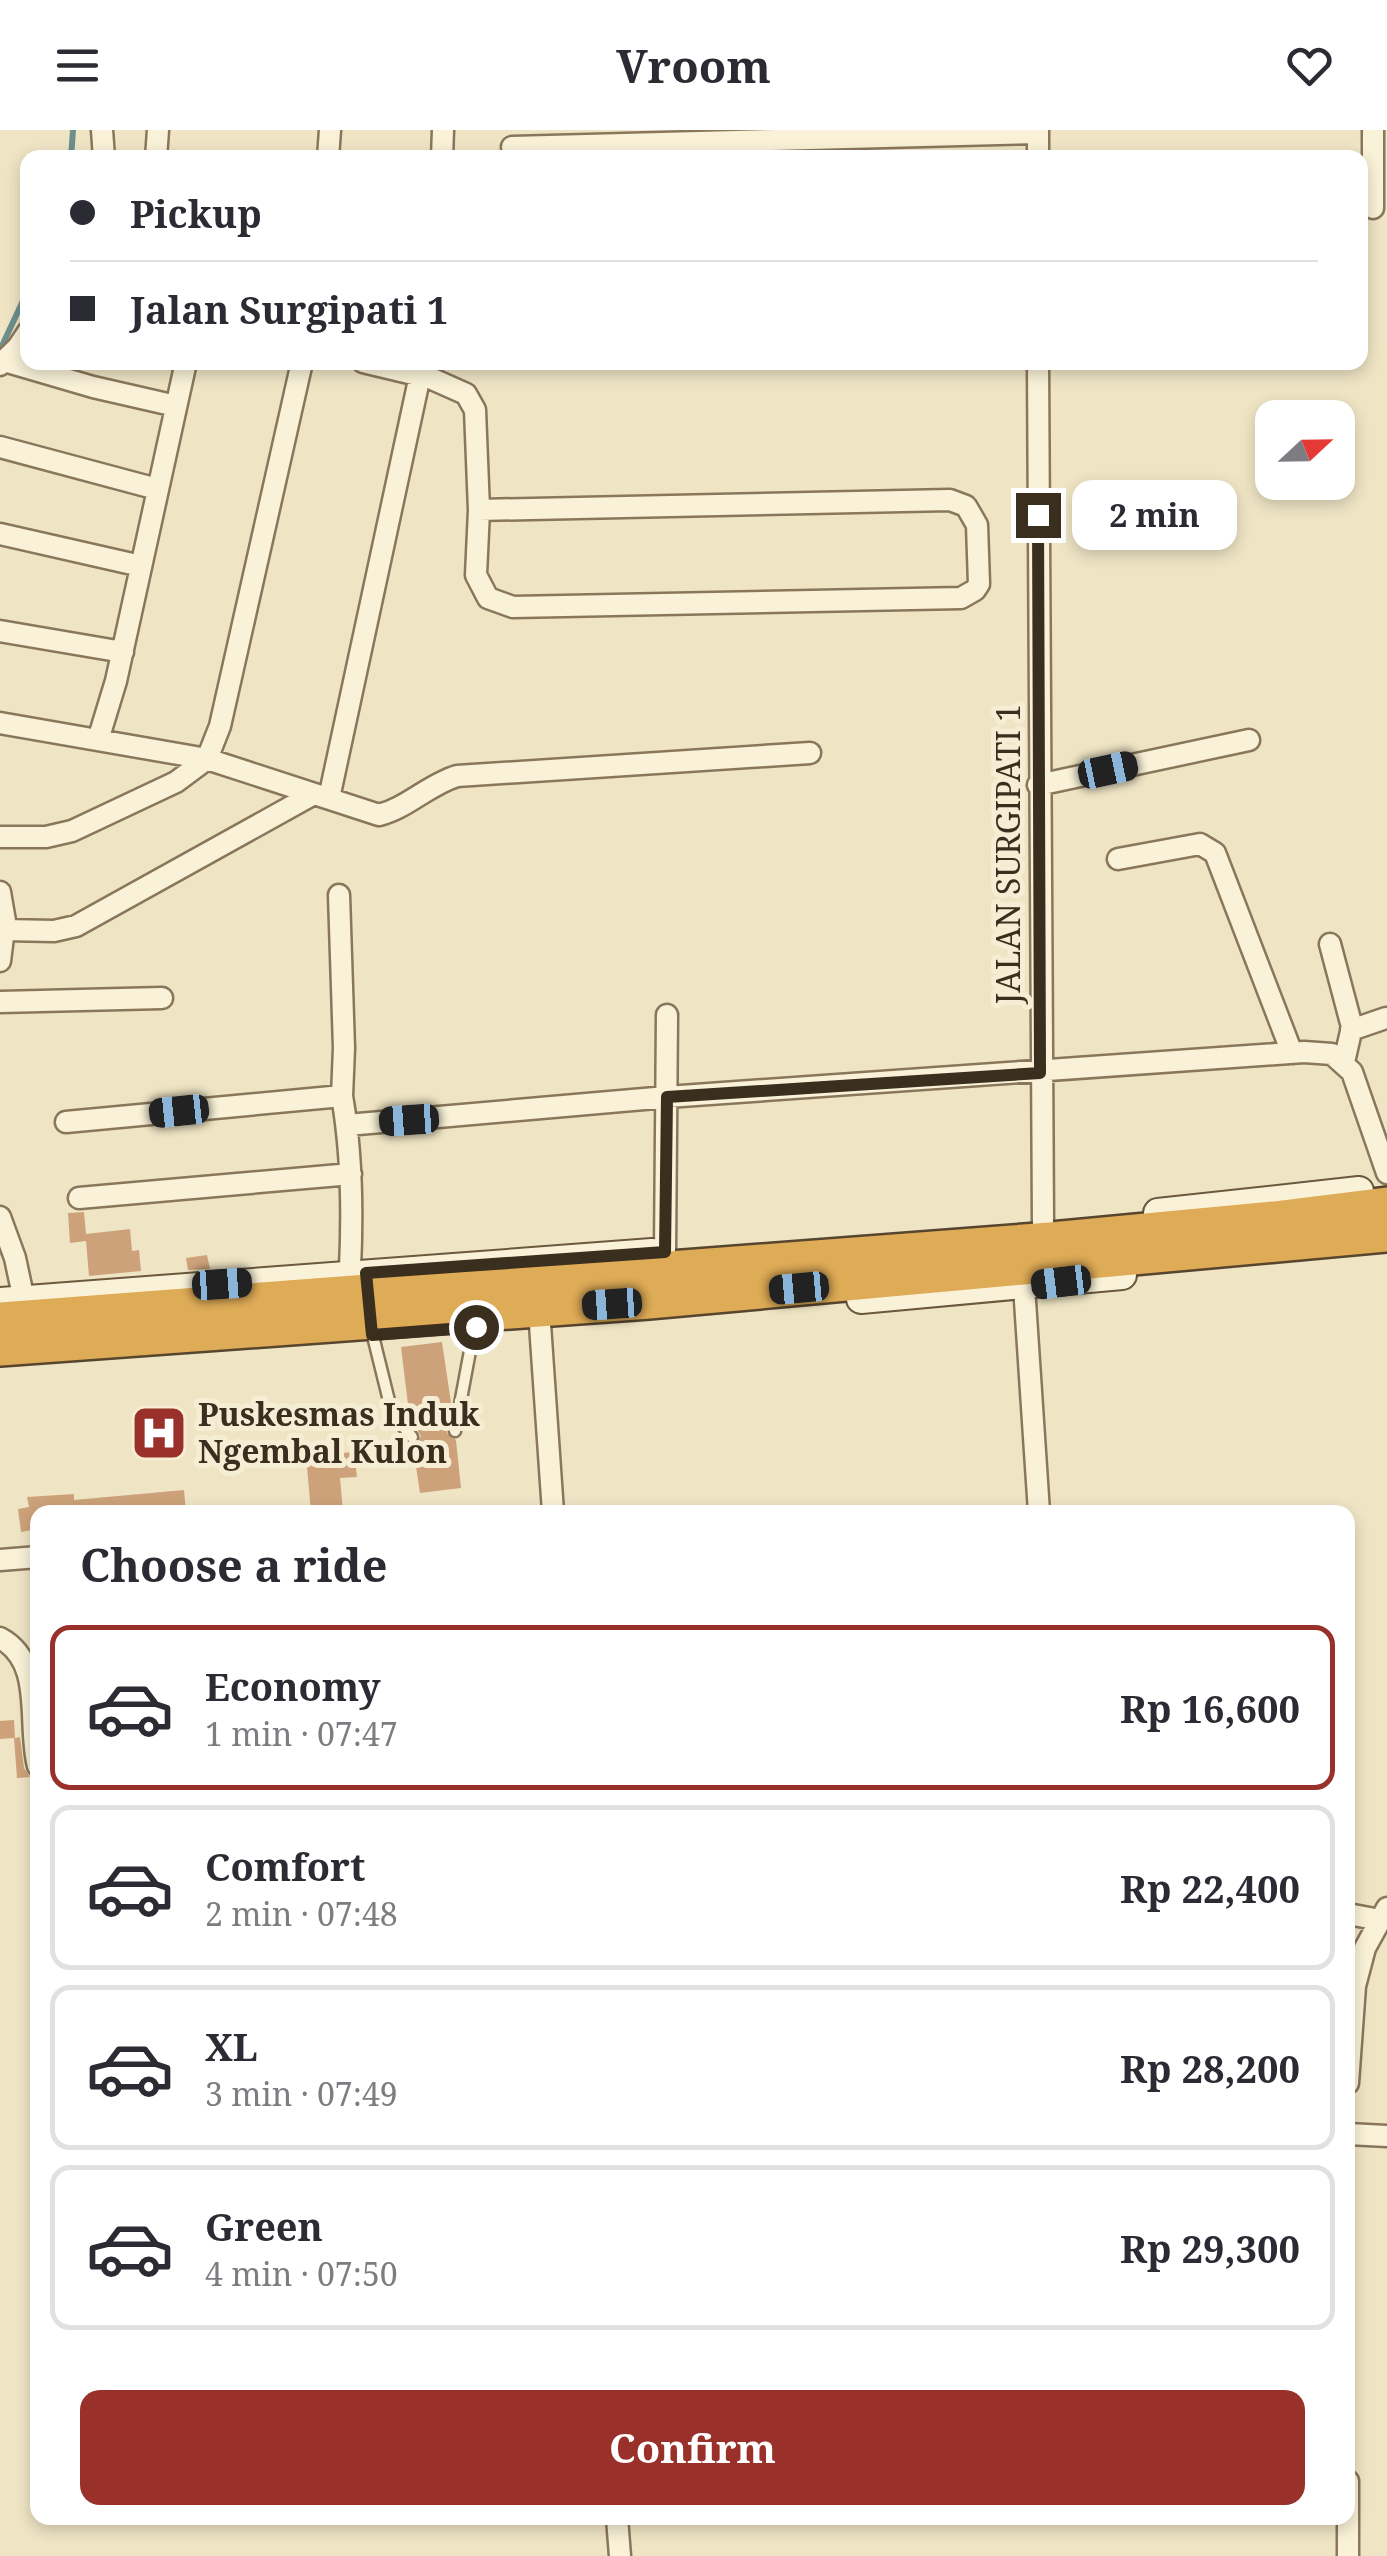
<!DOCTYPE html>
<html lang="en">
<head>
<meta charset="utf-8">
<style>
	:root { --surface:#fff; --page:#f7f7f7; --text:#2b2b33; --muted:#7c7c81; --line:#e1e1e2; --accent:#99312a }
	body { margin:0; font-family:"Noto Serif",serif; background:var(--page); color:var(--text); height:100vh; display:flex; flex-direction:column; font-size:38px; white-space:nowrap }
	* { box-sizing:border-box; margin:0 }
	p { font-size:32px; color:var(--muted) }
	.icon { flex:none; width:55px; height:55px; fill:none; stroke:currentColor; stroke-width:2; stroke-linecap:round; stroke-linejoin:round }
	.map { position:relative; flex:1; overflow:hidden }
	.drawer { position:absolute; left:30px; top:1375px; width:1325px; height:1020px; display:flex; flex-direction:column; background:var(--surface); border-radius:20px; box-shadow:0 5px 15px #0003 }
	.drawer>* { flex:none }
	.top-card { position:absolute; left:20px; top:20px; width:1348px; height:220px; border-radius:20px; box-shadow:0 5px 15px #0003; display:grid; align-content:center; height:220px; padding:0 50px; background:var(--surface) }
	.needle { width:65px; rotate:68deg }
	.controls { position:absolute; left:1255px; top:270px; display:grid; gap:20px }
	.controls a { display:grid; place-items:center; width:100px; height:100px; border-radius:20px; background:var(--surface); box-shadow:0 5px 15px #0003; font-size:50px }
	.end { position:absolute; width:45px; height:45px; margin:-22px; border:12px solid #3a2e1f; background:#fff; box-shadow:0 0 0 5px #fff }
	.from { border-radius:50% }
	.bubble { position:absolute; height:70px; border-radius:20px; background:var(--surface); box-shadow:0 5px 15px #0003; font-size:32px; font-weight:700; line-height:70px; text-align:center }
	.car { position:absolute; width:30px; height:60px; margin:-30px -15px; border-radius:12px; box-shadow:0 0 8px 2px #0007; background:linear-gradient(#222 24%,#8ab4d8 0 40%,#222 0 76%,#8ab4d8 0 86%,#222 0) }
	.top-card b { display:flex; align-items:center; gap:35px; height:95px; font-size:38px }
	.top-card b+b { border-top:2px solid var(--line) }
	.top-card i { width:25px; height:25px; background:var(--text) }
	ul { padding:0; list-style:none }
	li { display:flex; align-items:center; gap:30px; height:165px; margin:0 20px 15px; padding:0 30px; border:5px solid var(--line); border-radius:20px }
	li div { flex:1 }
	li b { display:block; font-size:38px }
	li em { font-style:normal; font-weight:700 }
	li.selected { border-color:var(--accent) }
	li>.icon { width:90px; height:90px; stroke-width:1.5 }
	h2 { padding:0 50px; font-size:45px; line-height:120px }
	.button { display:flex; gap:20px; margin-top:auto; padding:20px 50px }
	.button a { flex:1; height:115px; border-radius:20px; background:var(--accent); color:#fff; font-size:40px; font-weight:700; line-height:115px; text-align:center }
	header { display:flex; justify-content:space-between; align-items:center; height:130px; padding:0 50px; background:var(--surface); font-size:45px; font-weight:700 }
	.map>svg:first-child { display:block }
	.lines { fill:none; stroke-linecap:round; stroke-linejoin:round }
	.stream { stroke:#6d908a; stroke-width:6 }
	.building { fill:#cda27a }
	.lane-casing { stroke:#8a775b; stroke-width:15 }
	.street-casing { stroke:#8a775b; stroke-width:25 }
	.secondary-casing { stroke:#6b583e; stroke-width:32 }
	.highway-casing { stroke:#57452f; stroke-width:40 }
	.lane { stroke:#f9f2d8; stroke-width:10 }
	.street { stroke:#f9f2d8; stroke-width:20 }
	.secondary { stroke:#f9f2d8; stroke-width:28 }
	.highway { stroke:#deab56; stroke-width:35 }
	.route { stroke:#3a2e1f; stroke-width:12 }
	.labels { text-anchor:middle; stroke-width:10; stroke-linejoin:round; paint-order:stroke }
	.street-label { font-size:32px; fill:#3a2e1f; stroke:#f6eed4 }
	.poi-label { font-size:32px; font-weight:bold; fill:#3a2e1f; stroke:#f6eed4; text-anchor:start }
</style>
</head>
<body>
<header><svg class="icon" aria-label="menu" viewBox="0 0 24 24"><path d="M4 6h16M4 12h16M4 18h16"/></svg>Vroom<svg class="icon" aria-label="heart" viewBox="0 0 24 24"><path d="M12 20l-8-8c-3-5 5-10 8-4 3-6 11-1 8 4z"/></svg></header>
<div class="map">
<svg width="1387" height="2426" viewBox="0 0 1387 2426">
	<rect width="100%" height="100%" fill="#efe5c5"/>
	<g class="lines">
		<path class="stream" d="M71,28L73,0
			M0,220L28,160"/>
	</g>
	<path class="building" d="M84,1082L86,1104L130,1099L132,1121L139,1120L141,1141L89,1146L86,1111L70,1113L68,1083Z
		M207,1125L210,1139L188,1140L186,1128Z
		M442,1212L451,1273L447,1303L456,1310L461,1358L420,1363L413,1316L421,1306L410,1291L401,1217Z
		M354,1322L357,1347L340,1348L343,1382H311L306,1326Z
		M184,1360L186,1382H38V1399L21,1402L18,1379L29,1377L27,1367L74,1364V1370Z
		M14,1590L15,1608L20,1607L24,1638L30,1647L17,1648L14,1608L0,1609V1591Z"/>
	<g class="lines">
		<g class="lane-casing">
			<path id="lane" d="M371,1198L392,1283L412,1307
				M455,1301L476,1189"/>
		</g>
		<g class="street-casing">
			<path id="street" d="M102,0L104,28
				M1373,0V78
				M512,17L1038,3
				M156,28L158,0
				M328,28L330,0
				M442,28L443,0
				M1038,28V0
				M4,231L93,257L176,276
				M363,232L430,248L466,264L475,280L479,380L476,445L488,468L513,477L961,468L975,460L979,454L977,395L966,376L950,370L479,380
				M1038,232L1043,1094
				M0,235L18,217L28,202
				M0,317L157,359
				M0,404L141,436
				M0,501L123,522
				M0,593L207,629L379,685C407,678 428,655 457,646L810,623
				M98,610L116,551L186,232
				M1038,655L1249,610
				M329,668L422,236
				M0,707H46L72,701L176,652L207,629L220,596L302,232
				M1118,729L1200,714L1215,723L1292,923
				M0,762L5,791L0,831
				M339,765L344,918L342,966
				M4,800L54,801L76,796L312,665
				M1330,814L1352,897L1344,932
				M0,872L162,868
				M1351,900L1386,888
				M66,992L342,966C353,1029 353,1092 349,1156
				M347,995L667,967L1304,922L1332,924L1352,942L1387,1043
				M79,1068L351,1044
				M0,1087L15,1128L24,1170
				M665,1122L667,885
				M1024,1156L1039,1382
				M539,1180L553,1382
				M0,1430L38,1427
				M0,1508C45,1532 27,1593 38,1636
				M1348,1784L1380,1790
				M1348,1953L1355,1856L1365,1818L1387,1778
				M1348,2004L1387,2006
				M1348,2351V2426
				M617,2388L620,2426"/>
		</g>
		<g class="secondary-casing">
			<path id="secondary" d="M1158,1083L1359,1061
				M861,1169L1122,1145
				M0,1172L652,1123"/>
		</g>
		<g class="highway-casing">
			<path id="highway" d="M0,1190L1051,1110L1274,1089L1387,1075
				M0,1218L649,1171L1387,1104"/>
		</g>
		<use href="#lane" class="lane"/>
		<use href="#street" class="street"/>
		<use href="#secondary" class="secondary"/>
		<use href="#highway" class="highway"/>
	</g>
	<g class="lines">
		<path class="route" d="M476,1197L372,1205L366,1143L665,1122L667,967L1040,943L1038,385"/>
	</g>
	<defs>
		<g id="hospital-square" transform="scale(2.875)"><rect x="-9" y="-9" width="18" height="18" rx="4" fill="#99312a" stroke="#f6eed4"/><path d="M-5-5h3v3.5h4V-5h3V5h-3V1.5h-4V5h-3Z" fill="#fff"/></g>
	</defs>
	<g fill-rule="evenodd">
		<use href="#hospital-square" x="159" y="1303"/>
	</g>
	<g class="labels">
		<g class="street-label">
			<text transform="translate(1009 724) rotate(-90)" y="11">JALAN SURGIPATI 1</text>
		</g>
		<g class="poi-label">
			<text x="198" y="1296">Puskesmas Induk<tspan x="198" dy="37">Ngembal Kulon</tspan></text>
		</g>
	</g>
</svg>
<div class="controls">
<a><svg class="needle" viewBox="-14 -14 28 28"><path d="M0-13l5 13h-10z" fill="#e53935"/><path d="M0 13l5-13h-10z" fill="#7c7c81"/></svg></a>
</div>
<i class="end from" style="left:476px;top:1197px"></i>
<i class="end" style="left:1038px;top:385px"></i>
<div class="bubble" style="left:1072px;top:350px;width:165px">2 min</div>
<i class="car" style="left:1108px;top:640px;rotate:78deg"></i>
<i class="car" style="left:179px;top:981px;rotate:264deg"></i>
<i class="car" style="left:409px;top:990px;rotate:266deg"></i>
<i class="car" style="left:1061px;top:1152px;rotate:263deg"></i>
<i class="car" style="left:222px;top:1154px;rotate:86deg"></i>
<i class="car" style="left:799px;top:1158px;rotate:265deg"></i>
<i class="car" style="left:612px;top:1174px;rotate:266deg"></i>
<div class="top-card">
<b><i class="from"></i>Pickup</b>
<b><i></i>Jalan Surgipati 1</b>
</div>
<section class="drawer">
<h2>Choose a ride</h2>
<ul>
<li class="selected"><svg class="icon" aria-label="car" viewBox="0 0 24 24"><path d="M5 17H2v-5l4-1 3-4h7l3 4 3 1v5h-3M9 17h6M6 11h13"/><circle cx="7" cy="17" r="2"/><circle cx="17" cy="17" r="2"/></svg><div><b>Economy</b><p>1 min · 07:47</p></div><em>Rp 16,600</em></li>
<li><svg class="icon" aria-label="car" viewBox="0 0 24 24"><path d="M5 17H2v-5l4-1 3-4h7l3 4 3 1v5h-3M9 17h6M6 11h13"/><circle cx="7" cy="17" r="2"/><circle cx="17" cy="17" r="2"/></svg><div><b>Comfort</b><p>2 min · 07:48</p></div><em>Rp 22,400</em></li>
<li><svg class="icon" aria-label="car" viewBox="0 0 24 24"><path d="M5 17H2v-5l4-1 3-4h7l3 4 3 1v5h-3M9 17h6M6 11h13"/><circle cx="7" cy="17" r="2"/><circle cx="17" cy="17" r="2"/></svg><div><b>XL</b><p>3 min · 07:49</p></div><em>Rp 28,200</em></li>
<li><svg class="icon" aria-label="car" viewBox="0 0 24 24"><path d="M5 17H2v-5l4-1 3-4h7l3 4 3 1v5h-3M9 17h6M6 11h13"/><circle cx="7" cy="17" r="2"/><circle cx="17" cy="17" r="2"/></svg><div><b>Green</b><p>4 min · 07:50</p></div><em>Rp 29,300</em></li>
</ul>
<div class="button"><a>Confirm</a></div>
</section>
</div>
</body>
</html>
